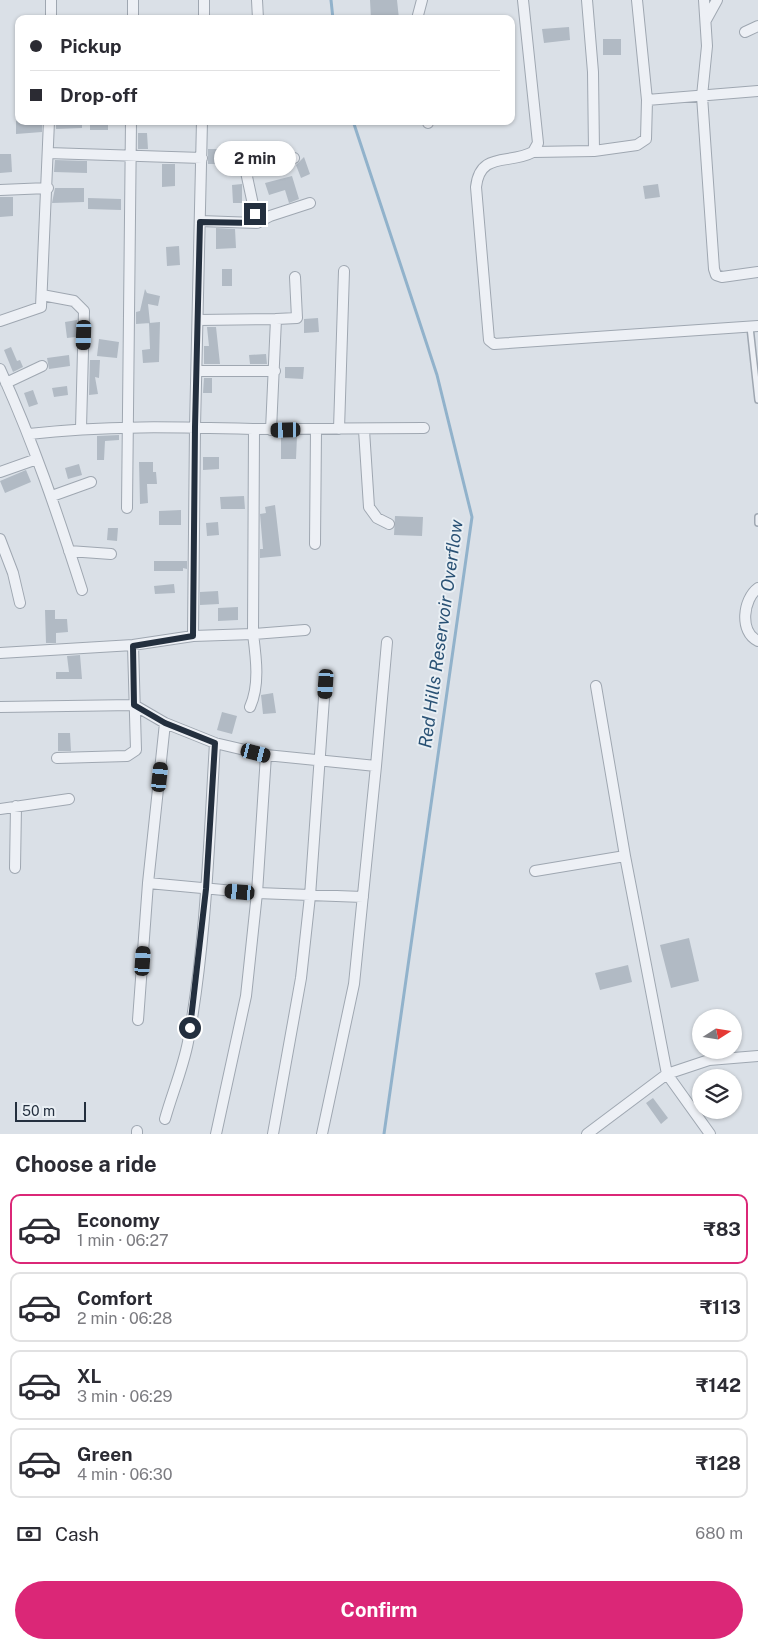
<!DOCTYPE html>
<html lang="en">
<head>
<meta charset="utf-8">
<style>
	:root { --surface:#fff; --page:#f2f2f3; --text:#2b2b33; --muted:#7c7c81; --line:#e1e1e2; --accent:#db2777 }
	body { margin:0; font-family:"Public Sans",sans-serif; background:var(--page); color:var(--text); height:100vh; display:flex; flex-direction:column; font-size:19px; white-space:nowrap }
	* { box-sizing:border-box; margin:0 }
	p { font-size:16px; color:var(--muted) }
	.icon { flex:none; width:28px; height:28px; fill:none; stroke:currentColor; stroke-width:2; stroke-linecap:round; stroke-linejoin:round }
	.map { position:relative; height:1134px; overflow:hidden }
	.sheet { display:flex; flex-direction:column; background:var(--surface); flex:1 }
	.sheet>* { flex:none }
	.guide { position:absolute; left:15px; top:15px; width:500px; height:110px; border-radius:10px; box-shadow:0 1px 4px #0004; display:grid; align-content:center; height:110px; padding:0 15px; background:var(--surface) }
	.needle { width:32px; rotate:78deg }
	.controls { position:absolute; left:692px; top:1009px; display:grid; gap:10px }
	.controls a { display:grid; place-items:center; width:50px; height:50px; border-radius:50%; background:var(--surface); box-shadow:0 1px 4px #0004; font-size:25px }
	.scale { position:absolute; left:15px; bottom:12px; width:71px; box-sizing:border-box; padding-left:5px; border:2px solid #232f3e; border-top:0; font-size:14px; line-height:18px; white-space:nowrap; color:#232f3e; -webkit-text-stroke:4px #e9eff4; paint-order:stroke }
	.end { position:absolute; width:22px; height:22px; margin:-11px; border:6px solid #232f3e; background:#fff; box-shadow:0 0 0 2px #fff }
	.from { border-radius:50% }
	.bubble { position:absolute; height:35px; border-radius:18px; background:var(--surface); box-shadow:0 1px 4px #0004; font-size:16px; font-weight:700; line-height:35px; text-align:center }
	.car { position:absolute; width:15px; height:30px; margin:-15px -8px; border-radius:6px; box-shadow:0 0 4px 1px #0007; background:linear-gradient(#222 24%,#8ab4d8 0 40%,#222 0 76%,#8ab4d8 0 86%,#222 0) }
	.guide b { display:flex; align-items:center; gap:18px; height:48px; font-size:19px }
	.guide b+b { border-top:1px solid var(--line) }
	.guide i { width:12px; height:12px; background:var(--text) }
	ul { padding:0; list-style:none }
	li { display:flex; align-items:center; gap:15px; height:70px; margin:0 10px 8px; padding:0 5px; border:2px solid var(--line); border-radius:10px }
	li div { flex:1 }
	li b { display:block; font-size:19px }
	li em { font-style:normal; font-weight:700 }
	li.active { border-color:var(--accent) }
	li>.icon { width:45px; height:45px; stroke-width:1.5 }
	h2 { padding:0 15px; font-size:22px; line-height:60px }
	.pay { display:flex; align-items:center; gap:12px; height:55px; padding:0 15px; font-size:19px }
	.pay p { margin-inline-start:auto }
	.cta { display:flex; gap:10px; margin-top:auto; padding:10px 15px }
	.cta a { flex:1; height:58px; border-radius:30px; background:var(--accent); color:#fff; font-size:20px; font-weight:700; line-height:58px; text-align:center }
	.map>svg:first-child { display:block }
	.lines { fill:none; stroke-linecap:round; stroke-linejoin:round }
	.stream { stroke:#91b2cb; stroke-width:3 }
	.building { fill:#b1bac4 }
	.lane-casing { stroke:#9fa7b1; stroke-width:8 }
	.street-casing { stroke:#9fa7b1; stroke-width:12 }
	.lane { stroke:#edf0f5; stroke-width:5 }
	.street { stroke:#edf0f5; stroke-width:10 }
	.route { stroke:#232f3e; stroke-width:6 }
	.labels { text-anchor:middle; stroke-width:4; stroke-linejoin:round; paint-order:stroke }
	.water-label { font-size:18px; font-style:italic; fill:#2a5275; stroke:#e9eff4 }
</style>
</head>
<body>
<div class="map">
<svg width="758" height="1134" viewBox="0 0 758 1134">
	<rect width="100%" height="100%" fill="#dae0e7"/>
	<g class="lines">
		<path class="stream" d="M331,0L333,19
			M353,121L437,375L472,517L384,1134"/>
	</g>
	<path class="building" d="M370,0H397L399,19H371Z
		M569,27L570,40L544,43L542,29Z
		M603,39H621V55H603Z
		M16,121H42V132L16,134Z
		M56,121H82V128L56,129Z
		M90,121H108V130H90Z
		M138,133H147L148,149H138Z
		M208,149H227L228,164H208Z
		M0,154H11L12,172L0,173Z
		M304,157L310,174L301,178L296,165Z
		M55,160L87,161V173L54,172Z
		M162,164H175V186L162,187Z
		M292,176L299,199L289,203L285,190L269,195L265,183Z
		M242,184V203H233L232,185Z
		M658,184L660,197L645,199L643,186Z
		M55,188H84V202L52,203Z
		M0,197H13V216L0,217Z
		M88,198L121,199V210L88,209Z
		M216,228L235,229L236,248L216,249Z
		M179,246L180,265L167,266L166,247Z
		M222,269H232V286H222Z
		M145,289L147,293L160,296L158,306L148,304L150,323L136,324V312L140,311Z
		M318,318L319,332L304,333V319Z
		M77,320L76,337L67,338L65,322Z
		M160,322L159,362L143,363L142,350L150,349L149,323Z
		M207,327H216L220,364H204V346H209Z
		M99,339L119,342L117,358L97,356Z
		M11,347L17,361L20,360L23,367L13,372L4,350Z
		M266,354L267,364H250L249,355Z
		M69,355L70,366L49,369L47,358Z
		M90,360H100L99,378L95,377L98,394L89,395Z
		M285,367H304L303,379L285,378Z
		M204,378H212V393H203Z
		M67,386L68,395L54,397L52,388Z
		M33,390L38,404L29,407L24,393Z
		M119,435V440L105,441L104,460H97V436Z
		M281,436H297L296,459H281Z
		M203,457H219V469L203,470Z
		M139,462H153V472H156L157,484H147L148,503L140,504Z
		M79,464L82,475L68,479L65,468Z
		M26,470L31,482L5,493L0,481Z
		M244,496L245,509H221L220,497Z
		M275,505L281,556L260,558V549H263L260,514L266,513L265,507Z
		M181,510V525H159V511Z
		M395,516L423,517L422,536L394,535Z
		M218,522L219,535L207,536L206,523Z
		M108,528H118L117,541L107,540Z
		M154,561H187V569L183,568V571H154Z
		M174,584L175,593L155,594L154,586Z
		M218,591L219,604L200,605V592Z
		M238,607V620L218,621V608Z
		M45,610H55V619H67L68,632L56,633V643H46Z
		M80,655L82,679H56V672H69L67,656Z
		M273,693L276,713L263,714L261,695Z
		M222,712L237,716L232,734L217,730Z
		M58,733H70L71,751H58Z
		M689,938L699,981L671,988L660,945Z
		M628,965L632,982L600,990L595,973Z
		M653,1098L668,1118L661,1124L646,1103Z"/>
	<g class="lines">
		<g class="lane-casing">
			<path id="lane" d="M750,327L758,400
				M758,523V517"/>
		</g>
		<g class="street-casing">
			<path id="street" d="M257,0L258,19
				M523,0L538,143L533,152C509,165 480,151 476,187L489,340L494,344L758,326
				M704,0L707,46L702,96L714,269L716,275L722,277L758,272
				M51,19V0
				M133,19V0
				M204,19V0
				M417,19L422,0
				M706,20L717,0
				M745,32L758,26
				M647,100L758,91
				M428,121V123
				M594,151L637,145L646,139L647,100L637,0
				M533,152L594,151L593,72L587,0
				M48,153L202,158
				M0,190L48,188
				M200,221L257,223L270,216L310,203
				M257,223L246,172L294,158
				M42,295L74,301L84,311L81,428
				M276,319L297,318L295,277
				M198,320L276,319L271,430
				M0,321L41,307L49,121
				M0,369C33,441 58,515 82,590
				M198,371H275
				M6,383L42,366
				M254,429L424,428
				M339,429L344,271
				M364,430L369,507L377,518L389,524
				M0,472L37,459
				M52,496L91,482
				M127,508L131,121
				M0,539L13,573L20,603
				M315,544L316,430
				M69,551L111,554
				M758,588C743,599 739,632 758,641
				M193,636L195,427L202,121
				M0,653L133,645L193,636L253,634L254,429C178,427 104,425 29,434
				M596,686L625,856L667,1074L710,1134
				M0,707L134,705L165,723L215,743L266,755L376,766L354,984L322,1134
				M250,707C260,685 256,657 253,634L305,630
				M57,758L127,756L136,750L133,645
				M376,766L387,642
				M0,809L69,799
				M15,868L16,806
				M535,871L625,856
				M148,883L257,893L363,897
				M138,1020L148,883L165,723
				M165,1119C172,1094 183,1068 188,1042C206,944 209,842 215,743
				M137,1131V1134
				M216,1134L246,996L257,893L266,755
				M273,1134L301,978L310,896L325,684
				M587,1134L667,1074L709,1060L758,1056"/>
		</g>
		<use href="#lane" class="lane"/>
		<use href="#street" class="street"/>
	</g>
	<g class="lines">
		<path class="route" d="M190,1028L206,889L215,743L165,723L134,705L133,646L193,636L195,427L200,222L257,223L255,214"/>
	</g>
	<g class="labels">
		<g class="water-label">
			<text transform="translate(441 634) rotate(-82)" y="6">Red Hills Reservoir Overflow</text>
		</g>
	</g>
</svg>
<div class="controls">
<a><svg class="needle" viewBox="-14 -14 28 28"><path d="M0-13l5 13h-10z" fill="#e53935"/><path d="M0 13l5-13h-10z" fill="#7c7c81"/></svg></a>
<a><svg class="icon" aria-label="layers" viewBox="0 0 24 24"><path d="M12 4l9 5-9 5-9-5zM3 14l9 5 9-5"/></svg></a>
</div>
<div class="scale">50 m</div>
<i class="end from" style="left:190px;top:1028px"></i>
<i class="end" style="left:255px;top:214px"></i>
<div class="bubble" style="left:214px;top:141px;width:82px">2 min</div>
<i class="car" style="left:84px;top:335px;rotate:182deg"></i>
<i class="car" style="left:286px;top:430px;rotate:269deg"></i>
<i class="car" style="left:326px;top:684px;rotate:184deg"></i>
<i class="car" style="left:256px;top:753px;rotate:104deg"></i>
<i class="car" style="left:160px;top:777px;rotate:6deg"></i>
<i class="car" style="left:240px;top:892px;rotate:275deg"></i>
<i class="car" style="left:143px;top:961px;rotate:4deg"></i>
<div class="guide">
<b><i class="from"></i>Pickup</b>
<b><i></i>Drop-off</b>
</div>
</div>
<section class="sheet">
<h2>Choose a ride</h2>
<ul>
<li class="active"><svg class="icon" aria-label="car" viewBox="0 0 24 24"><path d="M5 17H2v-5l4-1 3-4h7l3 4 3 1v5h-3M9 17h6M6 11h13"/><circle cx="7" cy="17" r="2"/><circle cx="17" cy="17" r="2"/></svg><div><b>Economy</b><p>1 min · 06:27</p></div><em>₹83</em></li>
<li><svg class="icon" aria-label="car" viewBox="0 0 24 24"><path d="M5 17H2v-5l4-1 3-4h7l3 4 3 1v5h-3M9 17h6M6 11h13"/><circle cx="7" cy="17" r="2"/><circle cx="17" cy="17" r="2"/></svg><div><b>Comfort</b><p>2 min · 06:28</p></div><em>₹113</em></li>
<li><svg class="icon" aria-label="car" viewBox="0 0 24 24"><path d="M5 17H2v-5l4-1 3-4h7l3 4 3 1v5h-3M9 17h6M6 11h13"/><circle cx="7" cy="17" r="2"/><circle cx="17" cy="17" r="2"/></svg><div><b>XL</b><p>3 min · 06:29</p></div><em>₹142</em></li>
<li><svg class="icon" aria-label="car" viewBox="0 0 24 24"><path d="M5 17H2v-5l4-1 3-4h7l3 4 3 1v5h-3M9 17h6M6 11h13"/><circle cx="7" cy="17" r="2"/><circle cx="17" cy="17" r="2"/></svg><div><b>Green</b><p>4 min · 06:30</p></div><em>₹128</em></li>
</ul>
<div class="pay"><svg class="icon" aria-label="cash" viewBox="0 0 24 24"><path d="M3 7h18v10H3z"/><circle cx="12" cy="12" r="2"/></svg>Cash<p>680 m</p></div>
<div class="cta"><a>Confirm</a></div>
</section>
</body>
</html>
